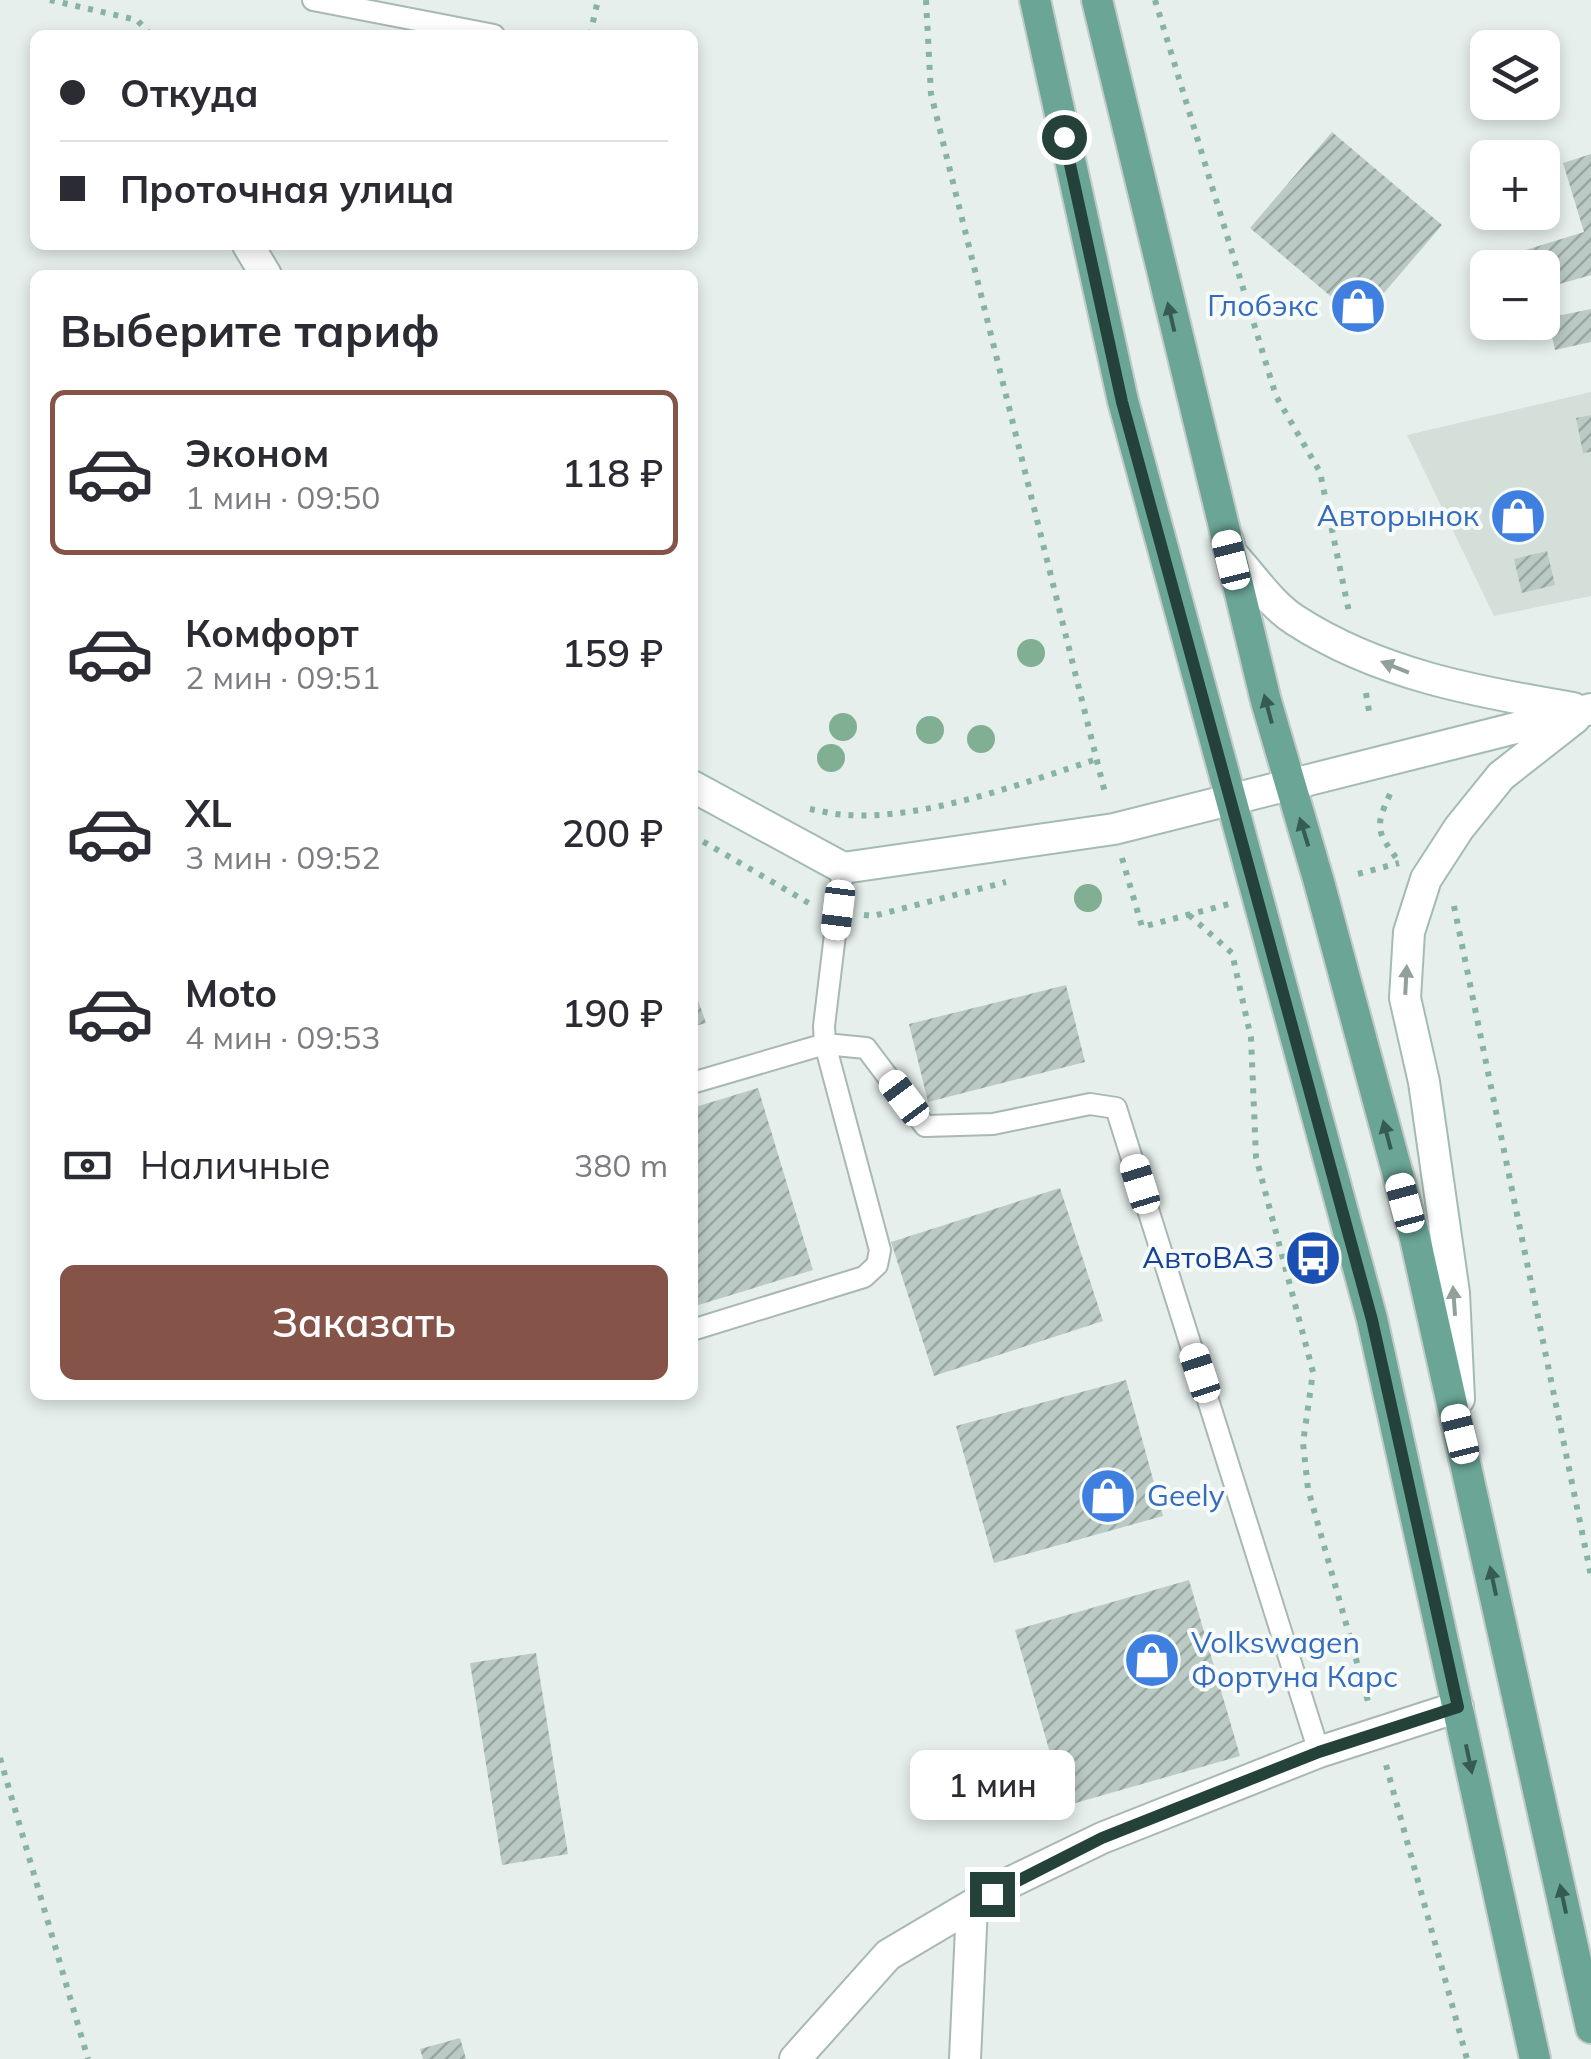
<!DOCTYPE html>
<html lang="ru">
<head>
<meta charset="utf-8">
<style>
	:root { --surface:#fff; --page:#f7f7f7; --text:#2b2b33; --muted:#7c7c81; --line:#e1e1e2; --accent:#855347 }
	body { margin:0; font-family:Mulish,sans-serif; background:var(--page); color:var(--text); height:100vh; display:flex; flex-direction:column; font-size:38px; white-space:nowrap }
	* { box-sizing:border-box; margin:0 }
	p { font-size:32px; color:var(--muted) }
	.icon { flex:none; width:55px; height:55px; fill:none; stroke:currentColor; stroke-width:2; stroke-linecap:round; stroke-linejoin:round }
	.map { position:relative; flex:1; overflow:hidden }
	.details { position:absolute; left:30px; top:270px; width:668px; height:1130px; display:flex; flex-direction:column; background:var(--surface); border-radius:15px; box-shadow:0 5px 15px #0003 }
	.details>* { flex:none }
	.top-card { position:absolute; left:30px; top:30px; width:668px; height:220px; border-radius:15px; box-shadow:0 5px 15px #0003; display:grid; align-content:center; height:220px; padding:0 30px; background:var(--surface) }
	.buttons { position:absolute; left:1470px; top:30px; display:grid; gap:20px }
	.buttons a { display:grid; place-items:center; width:90px; height:90px; border-radius:15px; background:var(--surface); box-shadow:0 5px 15px #0003; font-size:50px }
	.end { position:absolute; width:45px; height:45px; margin:-22px; border:12px solid #24423a; background:#fff; box-shadow:0 0 0 5px #fff }
	.from { border-radius:50% }
	.bubble { position:absolute; height:70px; border-radius:15px; background:var(--surface); box-shadow:0 5px 15px #0003; font-size:32px; font-weight:600; line-height:70px; text-align:center }
	.car { position:absolute; width:30px; height:60px; margin:-30px -15px; border-radius:12px; box-shadow:0 0 8px 2px #0007; background:linear-gradient(#fff 24%,#345 0 40%,#fff 0 76%,#345 0 86%,#fff 0) }
	.top-card b { display:flex; align-items:center; gap:35px; height:95px; font-size:38px }
	.top-card b+b { border-top:2px solid var(--line) }
	.top-card i { width:25px; height:25px; background:var(--text) }
	ul { padding:0; list-style:none }
	li { display:flex; align-items:center; gap:30px; height:165px; margin:0 20px 15px; padding:0 10px; border:5px solid transparent; border-radius:15px }
	li div { flex:1 }
	li b { display:block; font-size:38px }
	li em { font-style:normal; font-weight:600 }
	li.current { border-color:var(--accent) }
	li>.icon { width:90px; height:90px; stroke-width:1.5 }
	h2 { padding:0 30px; font-size:45px; line-height:120px }
	.pay { display:flex; align-items:center; gap:25px; height:110px; padding:0 30px; font-size:38px }
	.pay p { margin-inline-start:auto }
	.cta { display:flex; gap:20px; margin-top:auto; padding:20px 30px }
	.cta a { flex:1; height:115px; border-radius:15px; background:var(--accent); color:#fff; font-size:40px; font-weight:600; line-height:115px; text-align:center }
	.map>svg:first-child { display:block }
	.built { fill:#d4dfda }
	.building { fill:url(#building-hatch) }
	.lines { fill:none; stroke-linecap:round; stroke-linejoin:round }
	.lane-casing { stroke:#a8b8b2; stroke-width:24 }
	.street-casing { stroke:#a8b8b2; stroke-width:34 }
	.secondary-casing { stroke:#a4bbb3; stroke-width:34 }
	.primary-casing { stroke:#c2cac8; stroke-width:34 }
	.path { stroke:#86b3a5; stroke-width:6; stroke-dasharray:5 8; stroke-linecap:butt }
	.lane { stroke:#fff; stroke-width:20 }
	.street { stroke:#fff; stroke-width:30 }
	.secondary { stroke:#fff; stroke-width:30 }
	.primary { stroke:#6aa596; stroke-width:30 }
	.tree { fill:#80af93 }
	.oneway { fill:#365b51 }
	.oneway2 { fill:#92a09c }
	.route { stroke:#24423a; stroke-width:12 }
	.labels { text-anchor:middle; stroke-width:8; stroke-linejoin:round; paint-order:stroke }
	.shop-label { font-size:30px; fill:#366cbe; stroke:#f7fbf9; text-anchor:end }
	.transit-label { font-size:30px; fill:#164399; stroke:#f7fbf9; text-anchor:end }
</style>
</head>
<body>
<div class="map">
<svg width="1591" height="2059" viewBox="0 0 1591 2059">
	<defs>
		<pattern id="building-hatch" width="6" height="6" patternUnits="userSpaceOnUse" patternTransform="scale(2.5)"><rect width="6" height="6" fill="#bbcac4"/><path d="M-1 1l2-2M0 6l6-6M5 7l2-2" fill="none" stroke="#98a6a0"/></pattern>
	</defs>
	<rect width="100%" height="100%" fill="#e6efeb"/>
	<path class="built" d="M1591,392V596L1494,616L1407,435Z"/>
	<path class="building" d="M1332,132L1442,225L1360,321L1250,228Z
		M1591,154V275L1542,289V268H1513L1509,255L1584,232L1563,163Z
		M1591,309V342L1555,350L1548,318Z
		M1591,415V452L1583,453L1576,418Z
		M1547,551L1555,585L1522,593L1514,559Z
		M692,983L706,1023L692,1027Z
		M1066,985L1085,1062L928,1102L909,1024Z
		M758,1088L813,1270L692,1307V1108Z
		M1060,1188L1103,1321L934,1376L891,1242Z
		M1126,1380L1163,1516L994,1563L956,1426Z
		M1189,1580L1240,1756L1065,1806L1015,1630Z
		M536,1653L568,1854L502,1865L470,1663Z
		M460,2038L466,2059H423L420,2049Z"/>
	<g class="lines">
		<g class="lane-casing">
			<path id="lane" d="M313,0L494,35
				M692,1083L825,1044L866,1048L925,1126L993,1124L1090,1104L1116,1108L1319,1752
				M692,1330L864,1277L877,1265L880,1250L825,1044L824,1026L843,868"/>
		</g>
		<g class="street-casing">
			<path id="street" d="M795,2059L888,1955L1013,1881L1102,1838L1319,1752L1458,1707
				M965,2059L972,1906"/>
		</g>
		<g class="secondary-casing">
			<path id="secondary" d="M248,245L266,275
				M1228,541L1231,553C1251,574 1271,605 1295,620C1378,674 1477,692 1573,708
				M692,786L843,868L1114,829L1591,709
				M1459,1399L1454,1293L1424,1082L1405,998L1409,932L1426,879L1459,828L1501,776L1575,718"/>
		</g>
		<g class="primary-casing">
			<path id="primary" d="M1035,0L1123,401L1372,1319L1535,2059
				M1097,0L1266,701L1319,882L1415,1238L1591,2028"/>
		</g>
		<path class="path" d="M50,0L137,20L151,35
			M926,0L931,94L1106,797
			M1155,0L1276,396L1320,472L1349,612
			M590,35L598,0
			M1366,693L1369,711
			M1390,794C1374,829 1377,831 1399,862
			M810,809C822,811 835,815 848,815C924,820 1024,783 1097,759
			M692,835L812,905
			M1122,858L1142,927L1229,904
			M1358,874L1399,863
			M1454,906L1591,1576
			M864,915L873,916L1006,882
			M1189,915L1232,953L1251,1038L1256,1157L1313,1372L1303,1443L1308,1489L1369,1705
			M0,1758L88,2059
			M1386,1765L1467,2059"/>
		<use href="#lane" class="lane"/>
		<use href="#street" class="street"/>
		<use href="#secondary" class="secondary"/>
		<use href="#primary" class="primary"/>
	</g>
	<g class="tree">
		<circle cx="1031" cy="653" r="14"/>
		<circle cx="843" cy="727" r="14"/>
		<circle cx="930" cy="730" r="14"/>
		<circle cx="981" cy="739" r="14"/>
		<circle cx="831" cy="758" r="14"/>
		<circle cx="1088" cy="898" r="14"/>
	</g>
	<defs><path id="oneway-solid" d="M-6-.8H1V-3.2L6.5 0L1 3.2V.8H-6Z" transform="scale(2.5)"/></defs>
	<g class="oneway">
		<use href="#oneway-solid" transform="translate(1171 317) rotate(-103)"/>
		<use href="#oneway-solid" transform="translate(1268 709) rotate(-105)"/>
		<use href="#oneway-solid" transform="translate(1304 832) rotate(-107)"/>
		<use href="#oneway-solid" transform="translate(1387 1135) rotate(-105)"/>
		<use href="#oneway-solid" transform="translate(1493 1581) rotate(-102)"/>
		<use href="#oneway-solid" transform="translate(1469 1759) rotate(78)"/>
		<use href="#oneway-solid" transform="translate(1563 1899) rotate(-102)"/>
	</g>
	<g class="oneway2">
		<use href="#oneway-solid" transform="translate(1395 667) rotate(-158)"/>
		<use href="#oneway-solid" transform="translate(1406 980) rotate(-87)"/>
		<use href="#oneway-solid" transform="translate(1454 1301) rotate(-94)"/>
	</g>
	<g class="lines">
		<path class="route" d="M992,1894L1102,1838L1319,1752L1458,1707L1372,1320L1122,402L1064,137"/>
	</g>
	<defs>
		<g id="shop-disc" transform="scale(2.875)"><circle r="9.5" fill="#3f7fe0" stroke="#f7fbf9"/><path d="M-5-2.5h2.3a2.7 3.5 0 0 1 5.4 0H5L5.5 6h-11ZM-1.5-2.5h3a1.5 2.3 0 0 0-3 0Z" fill="#fff"/></g>
		<g id="bus-disc" transform="scale(2.875)"><circle r="9.5" fill="#1a4fb4" stroke="#f7fbf9"/><path d="M-5-6H5V4H4V6H2V4H-2V6H-4V4H-5ZM-3.5-4V0h7V-4ZM-3.5 1.2v1.5H-2V1.2ZM2 1.2v1.5H3.5V1.2Z" fill="#fff"/></g>
	</defs>
	<g fill-rule="evenodd">
		<use href="#shop-disc" x="1358" y="306"/>
		<use href="#shop-disc" x="1518" y="516"/>
		<use href="#bus-disc" x="1313" y="1258"/>
		<use href="#shop-disc" x="1108" y="1496"/>
		<use href="#shop-disc" x="1152" y="1660"/>
	</g>
	<g class="labels">
		<g class="shop-label">
			<text x="1319" y="316">Глобэкс</text>
			<text x="1479" y="526">Авторынок</text>
			<text x="1147" y="1506" text-anchor="start">Geely</text>
			<text x="1191" y="1653" text-anchor="start">Volkswagen<tspan x="1191" dy="34">Фортуна Карс</tspan></text>
		</g>
		<g class="transit-label">
			<text x="1274" y="1268">АвтоВАЗ</text>
		</g>
	</g>
</svg>
<div class="buttons">
<a><svg class="icon" aria-label="layers" viewBox="0 0 24 24"><path d="M12 4l9 5-9 5-9-5zM3 14l9 5 9-5"/></svg></a>
<a>+</a>
<a>−</a>
</div>
<i class="end from" style="left:1064px;top:137px"></i>
<i class="end" style="left:992px;top:1894px"></i>
<div class="bubble" style="left:910px;top:1750px;width:165px">1 мин</div>
<i class="car" style="left:1231px;top:560px;rotate:346deg"></i>
<i class="car" style="left:838px;top:910px;rotate:187deg"></i>
<i class="car" style="left:904px;top:1098px;rotate:323deg"></i>
<i class="car" style="left:1140px;top:1184px;rotate:343deg"></i>
<i class="car" style="left:1405px;top:1203px;rotate:345deg"></i>
<i class="car" style="left:1200px;top:1373px;rotate:342deg"></i>
<i class="car" style="left:1460px;top:1434px;rotate:346deg"></i>
<div class="top-card">
<b><i class="from"></i>Откуда</b>
<b><i></i>Проточная улица</b>
</div>
<section class="details">
<h2>Выберите тариф</h2>
<ul>
<li class="current"><svg class="icon" aria-label="car" viewBox="0 0 24 24"><path d="M5 17H2v-5l4-1 3-4h7l3 4 3 1v5h-3M9 17h6M6 11h13"/><circle cx="7" cy="17" r="2"/><circle cx="17" cy="17" r="2"/></svg><div><b>Эконом</b><p>1 мин · 09:50</p></div><em>118 ₽</em></li>
<li><svg class="icon" aria-label="car" viewBox="0 0 24 24"><path d="M5 17H2v-5l4-1 3-4h7l3 4 3 1v5h-3M9 17h6M6 11h13"/><circle cx="7" cy="17" r="2"/><circle cx="17" cy="17" r="2"/></svg><div><b>Комфорт</b><p>2 мин · 09:51</p></div><em>159 ₽</em></li>
<li><svg class="icon" aria-label="car" viewBox="0 0 24 24"><path d="M5 17H2v-5l4-1 3-4h7l3 4 3 1v5h-3M9 17h6M6 11h13"/><circle cx="7" cy="17" r="2"/><circle cx="17" cy="17" r="2"/></svg><div><b>XL</b><p>3 мин · 09:52</p></div><em>200 ₽</em></li>
<li><svg class="icon" aria-label="car" viewBox="0 0 24 24"><path d="M5 17H2v-5l4-1 3-4h7l3 4 3 1v5h-3M9 17h6M6 11h13"/><circle cx="7" cy="17" r="2"/><circle cx="17" cy="17" r="2"/></svg><div><b>Moto</b><p>4 мин · 09:53</p></div><em>190 ₽</em></li>
</ul>
<div class="pay"><svg class="icon" aria-label="cash" viewBox="0 0 24 24"><path d="M3 7h18v10H3z"/><circle cx="12" cy="12" r="2"/></svg>Наличные<p>380 m</p></div>
<div class="cta"><a>Заказать</a></div>
</section>
</div>
</body>
</html>
